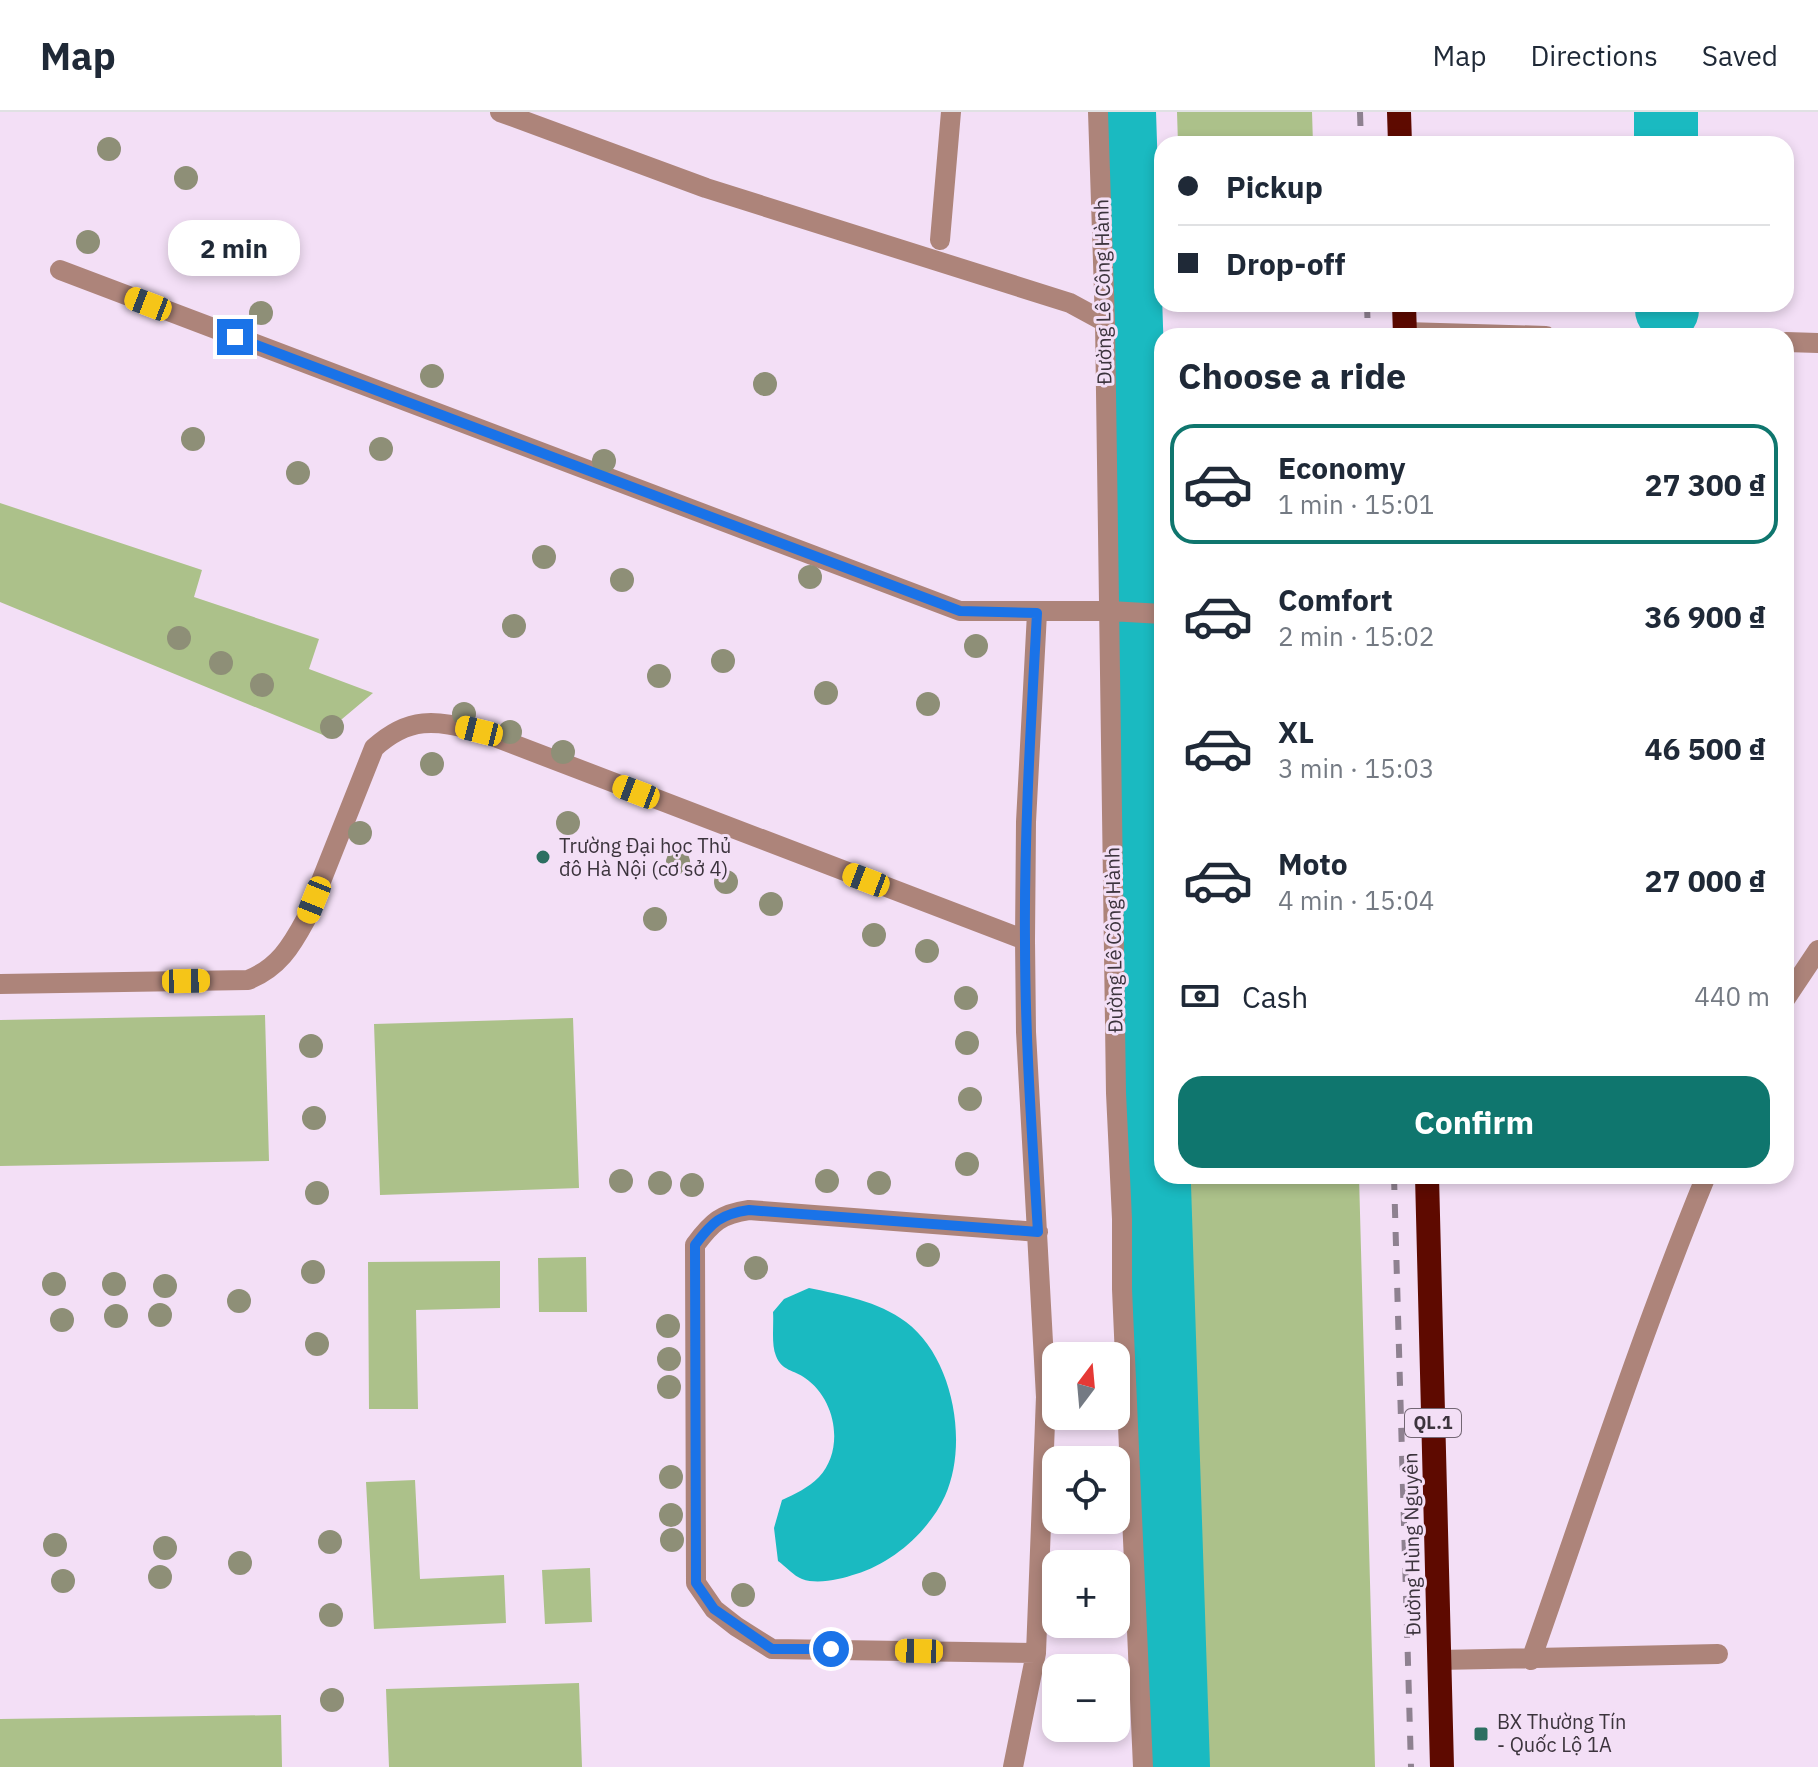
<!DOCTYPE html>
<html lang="en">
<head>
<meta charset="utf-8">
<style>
	:root { --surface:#fff; --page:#f6f6f7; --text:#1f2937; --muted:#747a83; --line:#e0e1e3; --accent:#0f766e }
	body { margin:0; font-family:"IBM Plex Sans",sans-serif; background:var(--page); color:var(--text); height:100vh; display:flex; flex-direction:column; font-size:30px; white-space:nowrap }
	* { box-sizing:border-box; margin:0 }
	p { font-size:26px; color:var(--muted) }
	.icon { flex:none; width:44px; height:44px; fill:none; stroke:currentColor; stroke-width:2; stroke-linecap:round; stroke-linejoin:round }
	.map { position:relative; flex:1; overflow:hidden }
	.side { position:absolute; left:1154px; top:216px; width:640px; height:856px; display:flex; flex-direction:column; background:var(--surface); border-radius:24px; box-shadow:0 4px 12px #0003 }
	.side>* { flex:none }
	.top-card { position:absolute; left:1154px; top:24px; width:640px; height:176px; border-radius:24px; box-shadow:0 4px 12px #0003; display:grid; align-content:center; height:176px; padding:0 24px; background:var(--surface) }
	.needle { width:52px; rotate:16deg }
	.controls { position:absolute; left:1042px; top:1230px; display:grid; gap:16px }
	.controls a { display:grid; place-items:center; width:88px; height:88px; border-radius:16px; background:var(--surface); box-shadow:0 4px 12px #0003; font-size:40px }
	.end { position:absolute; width:36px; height:36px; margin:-18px; border:10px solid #1a73e8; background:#fff; box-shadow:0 0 0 4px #fff }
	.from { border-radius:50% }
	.bubble { position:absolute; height:56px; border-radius:24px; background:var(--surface); box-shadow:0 4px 12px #0003; font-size:26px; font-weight:700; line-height:56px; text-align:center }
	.car { position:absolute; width:24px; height:48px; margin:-24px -12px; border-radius:10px; box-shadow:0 0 6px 2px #0007; background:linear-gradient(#f5c518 24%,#345 0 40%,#f5c518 0 76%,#345 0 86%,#f5c518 0) }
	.top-card b { display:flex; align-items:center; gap:28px; height:76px; font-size:30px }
	.top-card b+b { border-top:2px solid var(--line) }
	.top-card i { width:20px; height:20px; background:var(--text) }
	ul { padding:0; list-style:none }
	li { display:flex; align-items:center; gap:24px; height:120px; margin:0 16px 12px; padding:0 8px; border:4px solid transparent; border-radius:24px }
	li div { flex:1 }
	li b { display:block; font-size:30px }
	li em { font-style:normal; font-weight:700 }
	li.current { border-color:var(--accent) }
	li>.icon { width:72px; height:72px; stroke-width:1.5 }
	h2 { padding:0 24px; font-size:36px; line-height:96px }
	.pay { display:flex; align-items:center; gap:20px; height:88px; padding:0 24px; font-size:30px }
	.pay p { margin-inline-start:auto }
	.primary-button { display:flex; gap:16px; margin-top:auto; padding:16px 24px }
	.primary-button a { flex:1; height:92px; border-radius:24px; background:var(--accent); color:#fff; font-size:32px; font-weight:700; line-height:92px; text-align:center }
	header { display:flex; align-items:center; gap:48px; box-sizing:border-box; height:112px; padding:0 40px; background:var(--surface); border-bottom:2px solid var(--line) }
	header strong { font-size:38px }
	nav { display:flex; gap:44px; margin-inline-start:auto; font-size:28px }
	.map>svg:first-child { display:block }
	.green { fill:#acc18a }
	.water { fill:#1abac1 }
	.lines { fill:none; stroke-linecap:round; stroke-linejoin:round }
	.river { stroke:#1abac1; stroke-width:64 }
	.minor { stroke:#ad847a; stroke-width:20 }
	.highway { stroke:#5e0a00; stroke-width:24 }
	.rail { stroke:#8e8190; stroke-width:6; stroke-dasharray:14 14; stroke-linecap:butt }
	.tree { fill:#8e8f77 }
	.route { stroke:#1a73e8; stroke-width:10 }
	.poi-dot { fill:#2c6f61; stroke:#f3dff6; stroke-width:3 }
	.labels { text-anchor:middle; stroke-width:6; stroke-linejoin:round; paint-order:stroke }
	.shield { fill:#f3dff6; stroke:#736774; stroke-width:2 }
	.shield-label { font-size:18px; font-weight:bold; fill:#3c343d }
	.street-label { font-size:20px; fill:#3c343d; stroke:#f3dff6 }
	.poi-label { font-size:20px; fill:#3c343d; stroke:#f3dff6; text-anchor:start }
</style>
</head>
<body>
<header>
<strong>Map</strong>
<nav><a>Map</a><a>Directions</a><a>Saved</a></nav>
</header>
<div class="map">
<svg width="1818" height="1655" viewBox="0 0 1818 1655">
	<rect width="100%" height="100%" fill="#f3dff6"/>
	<path class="green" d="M1177,0H1312L1313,32H1178Z
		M0,391L202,458L194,485L319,527L309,557L373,581L323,623L0,490Z
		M265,903L269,1049L0,1054V908Z
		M573,906L579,1076L380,1083L374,912Z
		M1175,1064H1359L1375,1655H1201Z
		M586,1145L587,1200H539L538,1146Z
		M500,1149V1196L416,1198L418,1297H369L368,1150Z
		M415,1368L420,1467L504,1463L506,1511L374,1517L366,1370Z
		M590,1456L592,1510L545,1512L542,1458Z
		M579,1571L582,1655H389L386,1577Z
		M281,1603L282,1655H0V1607Z"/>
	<path class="water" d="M809,1176C842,1183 878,1189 906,1210C953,1245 969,1331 945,1384C929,1419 893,1451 856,1462C841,1467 818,1473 802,1467C794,1464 785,1454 778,1449L774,1416L782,1388C795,1382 808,1376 819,1365C845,1337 836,1287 805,1266C794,1258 782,1259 776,1244C771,1232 774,1213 773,1200L784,1187Z"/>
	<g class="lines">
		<path class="river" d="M1124,0L1178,1655
			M1666,0V32
			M1667,192V198"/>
		<path class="minor" d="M500,0L706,76L1070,191L1105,210
			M1098,0L1105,210L1116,981L1122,1107V1177L1143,1655
			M940,128L951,0
			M60,158L960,499H1110L1162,502
			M1405,220L1546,224
			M1786,230L1818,231
			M0,872L248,868C278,856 291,835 306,807L374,636C409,604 435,608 479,619L1025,828
			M1786,886L1818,838
			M1036,1541L772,1537L737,1515L714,1497L696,1471L695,1133C712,1110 721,1102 749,1098L1038,1120
			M1439,1548L1718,1542
			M1531,1548C1588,1386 1641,1222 1706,1064
			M1013,1655L1036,1541L1046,1285L1026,920L1025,828L1026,710L1037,501"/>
		<path class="highway" d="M1399,0L1400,32
			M1404,192L1405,224
			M1427,1064L1442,1655"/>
		<path class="rail" d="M1360,0L1361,32
			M1367,192L1368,224
			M1394,1064L1411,1655"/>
	</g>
	<g class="tree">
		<circle cx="109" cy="37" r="12"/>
		<circle cx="186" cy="66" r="12"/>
		<circle cx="88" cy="130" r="12"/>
		<circle cx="261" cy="201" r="12"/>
		<circle cx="432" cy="264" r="12"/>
		<circle cx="765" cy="272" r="12"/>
		<circle cx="193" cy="327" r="12"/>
		<circle cx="381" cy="337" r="12"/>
		<circle cx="604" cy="349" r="12"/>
		<circle cx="298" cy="361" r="12"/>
		<circle cx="544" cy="445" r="12"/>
		<circle cx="810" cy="465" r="12"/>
		<circle cx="622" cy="468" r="12"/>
		<circle cx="514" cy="514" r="12"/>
		<circle cx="179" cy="526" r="12"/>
		<circle cx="976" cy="534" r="12"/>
		<circle cx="723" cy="549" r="12"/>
		<circle cx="221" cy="551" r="12"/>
		<circle cx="659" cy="564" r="12"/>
		<circle cx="262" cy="573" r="12"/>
		<circle cx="826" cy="581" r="12"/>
		<circle cx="928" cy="592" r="12"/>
		<circle cx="464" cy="602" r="12"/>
		<circle cx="332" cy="615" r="12"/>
		<circle cx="510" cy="620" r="12"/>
		<circle cx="563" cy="640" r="12"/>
		<circle cx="432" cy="652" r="12"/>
		<circle cx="568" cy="711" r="12"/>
		<circle cx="360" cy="721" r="12"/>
		<circle cx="678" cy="750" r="12"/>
		<circle cx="726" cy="770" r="12"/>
		<circle cx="771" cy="792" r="12"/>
		<circle cx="655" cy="807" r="12"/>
		<circle cx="874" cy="823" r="12"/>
		<circle cx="927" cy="839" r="12"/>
		<circle cx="966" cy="886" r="12"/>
		<circle cx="967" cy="931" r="12"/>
		<circle cx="311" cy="934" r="12"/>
		<circle cx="970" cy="987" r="12"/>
		<circle cx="314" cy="1006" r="12"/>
		<circle cx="967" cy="1052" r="12"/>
		<circle cx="621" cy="1069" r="12"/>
		<circle cx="827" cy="1069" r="12"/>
		<circle cx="660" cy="1071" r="12"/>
		<circle cx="879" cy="1071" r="12"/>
		<circle cx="692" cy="1073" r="12"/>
		<circle cx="317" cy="1081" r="12"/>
		<circle cx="928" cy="1143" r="12"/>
		<circle cx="756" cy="1156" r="12"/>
		<circle cx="313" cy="1160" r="12"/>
		<circle cx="54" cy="1172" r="12"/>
		<circle cx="114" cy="1172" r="12"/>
		<circle cx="165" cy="1174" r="12"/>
		<circle cx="239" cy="1189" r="12"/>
		<circle cx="160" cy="1203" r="12"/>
		<circle cx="116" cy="1204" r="12"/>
		<circle cx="62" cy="1208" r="12"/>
		<circle cx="668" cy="1214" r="12"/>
		<circle cx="317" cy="1232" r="12"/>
		<circle cx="669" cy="1247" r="12"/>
		<circle cx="669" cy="1275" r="12"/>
		<circle cx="671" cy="1365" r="12"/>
		<circle cx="671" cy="1403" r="12"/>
		<circle cx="672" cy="1428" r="12"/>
		<circle cx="330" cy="1430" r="12"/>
		<circle cx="55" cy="1433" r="12"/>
		<circle cx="165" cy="1436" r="12"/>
		<circle cx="240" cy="1451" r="12"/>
		<circle cx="160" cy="1465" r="12"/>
		<circle cx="63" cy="1469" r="12"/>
		<circle cx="934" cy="1472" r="12"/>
		<circle cx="743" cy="1483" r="12"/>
		<circle cx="331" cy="1503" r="12"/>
		<circle cx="332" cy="1588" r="12"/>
	</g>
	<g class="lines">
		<path class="route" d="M235,225L960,499L1037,501C1031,610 1024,720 1025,829C1025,926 1032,1023 1038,1120L749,1098C721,1102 712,1110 695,1133L696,1471L714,1497L772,1537H831"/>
	</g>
	<g class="poi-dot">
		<circle cx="543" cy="745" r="8"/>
		<rect x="1473" y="1614" width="16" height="16" rx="4"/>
	</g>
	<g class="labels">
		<rect class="shield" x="1405" y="1297" width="56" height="28" rx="6"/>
		<g class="shield-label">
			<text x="1433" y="1317">QL.1</text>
		</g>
		<g class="street-label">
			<text transform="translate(1103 180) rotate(-91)" y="7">Đường Lê Công Hành</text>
			<text transform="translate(1114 828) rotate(-91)" y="7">Đường Lê Công Hành</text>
			<text transform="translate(1412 1432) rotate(-91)" y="7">Đường Hùng Nguyên</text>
		</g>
		<g class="poi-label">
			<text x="559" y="741">Trường Đại học Thủ<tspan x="559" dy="23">đô Hà Nội (cơ sở 4)</tspan></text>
			<text x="1497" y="1617">BX Thường Tín<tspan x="1497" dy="23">- Quốc Lộ 1A</tspan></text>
		</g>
	</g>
</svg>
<div class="controls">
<a><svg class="needle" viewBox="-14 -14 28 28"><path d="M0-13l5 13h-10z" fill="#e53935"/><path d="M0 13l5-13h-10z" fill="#747a83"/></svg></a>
<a><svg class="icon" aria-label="locate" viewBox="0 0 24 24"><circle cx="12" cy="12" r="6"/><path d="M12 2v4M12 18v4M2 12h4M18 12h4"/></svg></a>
<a>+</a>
<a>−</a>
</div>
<i class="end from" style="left:831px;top:1537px"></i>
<i class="end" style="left:235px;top:225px"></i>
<div class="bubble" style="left:168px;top:108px;width:132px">2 min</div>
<i class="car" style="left:148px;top:192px;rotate:291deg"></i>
<i class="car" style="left:479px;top:619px;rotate:284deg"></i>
<i class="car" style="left:636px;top:680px;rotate:291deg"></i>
<i class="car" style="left:866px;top:768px;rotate:291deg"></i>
<i class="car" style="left:314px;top:788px;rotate:202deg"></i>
<i class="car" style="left:186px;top:869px;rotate:89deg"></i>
<i class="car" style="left:919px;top:1539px;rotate:271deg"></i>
<div class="top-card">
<b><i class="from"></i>Pickup</b>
<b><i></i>Drop-off</b>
</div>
<section class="side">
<h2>Choose a ride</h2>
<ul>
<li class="current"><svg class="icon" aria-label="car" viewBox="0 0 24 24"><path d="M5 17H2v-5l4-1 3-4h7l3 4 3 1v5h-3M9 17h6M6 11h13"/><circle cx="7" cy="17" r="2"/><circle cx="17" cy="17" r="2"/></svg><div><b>Economy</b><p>1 min · 15:01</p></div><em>27 300 ₫</em></li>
<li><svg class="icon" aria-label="car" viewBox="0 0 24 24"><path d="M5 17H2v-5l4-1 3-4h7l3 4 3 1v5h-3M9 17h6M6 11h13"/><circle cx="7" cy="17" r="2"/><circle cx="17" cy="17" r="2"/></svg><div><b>Comfort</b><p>2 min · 15:02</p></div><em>36 900 ₫</em></li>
<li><svg class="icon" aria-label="car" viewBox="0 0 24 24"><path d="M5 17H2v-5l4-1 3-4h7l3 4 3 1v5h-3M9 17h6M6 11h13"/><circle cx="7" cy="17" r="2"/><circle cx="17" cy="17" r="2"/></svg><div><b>XL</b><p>3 min · 15:03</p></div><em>46 500 ₫</em></li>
<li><svg class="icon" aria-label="car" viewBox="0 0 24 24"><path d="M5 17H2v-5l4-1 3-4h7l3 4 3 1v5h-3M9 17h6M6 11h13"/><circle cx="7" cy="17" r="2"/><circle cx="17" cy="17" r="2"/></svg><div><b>Moto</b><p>4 min · 15:04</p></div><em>27 000 ₫</em></li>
</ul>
<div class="pay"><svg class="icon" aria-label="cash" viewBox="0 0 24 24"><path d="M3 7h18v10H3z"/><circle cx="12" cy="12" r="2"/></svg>Cash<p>440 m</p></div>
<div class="primary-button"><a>Confirm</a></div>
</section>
</div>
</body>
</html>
